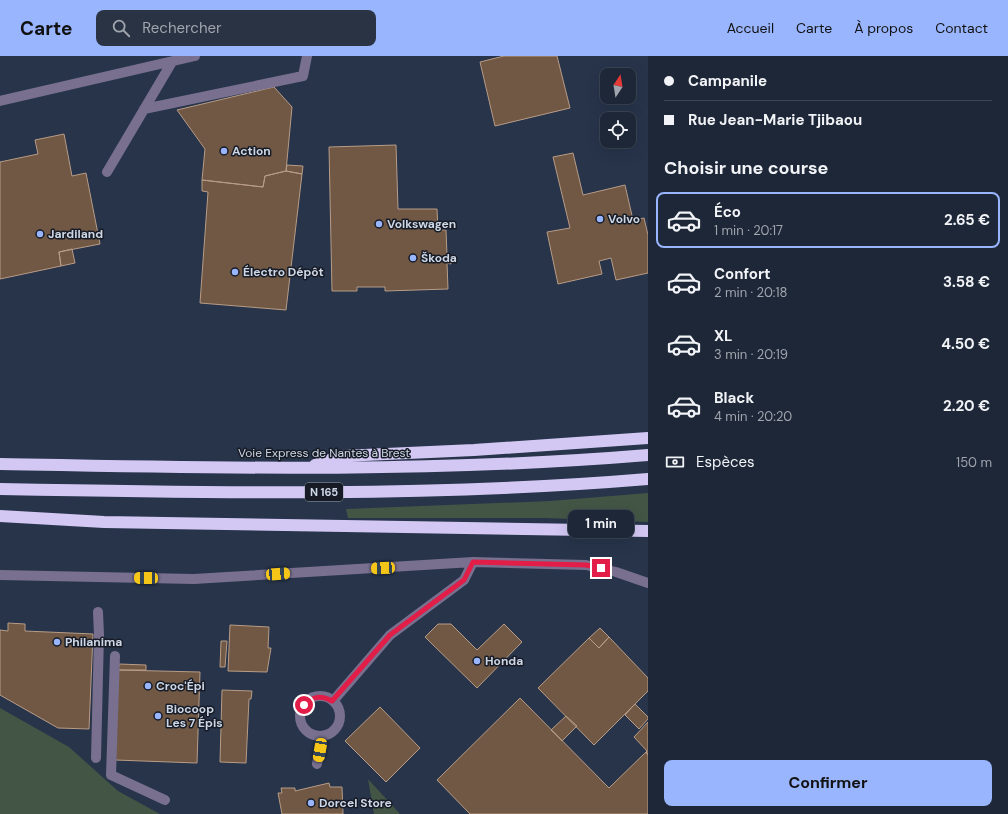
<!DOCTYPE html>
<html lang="fr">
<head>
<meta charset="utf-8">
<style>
	:root { --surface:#1d2738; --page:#2a3343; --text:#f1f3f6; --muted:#a0a5ae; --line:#3b4453; --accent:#99b5fd }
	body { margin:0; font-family:"DM Sans",sans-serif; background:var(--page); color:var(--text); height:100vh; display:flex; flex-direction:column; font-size:15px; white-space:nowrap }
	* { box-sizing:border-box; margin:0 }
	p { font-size:13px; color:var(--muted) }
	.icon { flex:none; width:22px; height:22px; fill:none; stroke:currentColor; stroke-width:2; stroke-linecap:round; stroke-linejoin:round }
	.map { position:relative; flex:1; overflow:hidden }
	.side { display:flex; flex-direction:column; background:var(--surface); width:360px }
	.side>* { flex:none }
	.banner { display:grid; align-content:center; height:88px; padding:0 16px; background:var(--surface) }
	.needle { width:26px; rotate:12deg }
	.controls { position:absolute; left:600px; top:12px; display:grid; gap:8px }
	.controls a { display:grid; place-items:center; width:36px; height:36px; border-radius:8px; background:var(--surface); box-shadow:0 4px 16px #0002,0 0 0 1px var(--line); font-size:20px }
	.end { position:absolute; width:18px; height:18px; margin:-9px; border:5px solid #e11d48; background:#fff; box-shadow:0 0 0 2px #fff }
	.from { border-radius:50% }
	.bubble { position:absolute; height:28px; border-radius:8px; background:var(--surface); box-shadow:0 4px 16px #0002,0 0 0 1px var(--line); font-size:13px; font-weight:700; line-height:28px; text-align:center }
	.car { position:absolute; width:12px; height:24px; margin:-12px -6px; border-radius:5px; box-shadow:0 0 3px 1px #0007; background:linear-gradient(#f5c518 24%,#345 0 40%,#f5c518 0 76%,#345 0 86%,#f5c518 0) }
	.banner b { display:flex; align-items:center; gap:14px; height:38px; font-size:15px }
	.banner b+b { border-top:1px solid var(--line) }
	.banner i { width:10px; height:10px; background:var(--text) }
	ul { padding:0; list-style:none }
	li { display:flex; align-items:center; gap:12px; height:56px; margin:0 8px 6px; padding:0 8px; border:2px solid transparent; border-radius:8px }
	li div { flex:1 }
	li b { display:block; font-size:15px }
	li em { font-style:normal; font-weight:700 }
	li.on { border-color:var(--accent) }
	li>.icon { width:36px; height:36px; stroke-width:1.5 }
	h2 { padding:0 16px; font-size:18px; line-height:48px }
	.pay { display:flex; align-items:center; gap:10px; height:44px; padding:0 16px; font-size:15px }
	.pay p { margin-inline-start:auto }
	.cta { display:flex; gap:8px; margin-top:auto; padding:8px 16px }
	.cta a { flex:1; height:46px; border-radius:8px; background:var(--accent); color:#111; font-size:16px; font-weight:700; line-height:46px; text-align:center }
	header { display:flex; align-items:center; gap:24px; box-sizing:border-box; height:56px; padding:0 20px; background:var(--accent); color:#111 }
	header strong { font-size:19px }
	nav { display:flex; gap:22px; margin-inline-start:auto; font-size:14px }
	.search { width:280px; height:36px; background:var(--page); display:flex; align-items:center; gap:10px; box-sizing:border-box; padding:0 14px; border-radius:8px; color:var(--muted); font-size:15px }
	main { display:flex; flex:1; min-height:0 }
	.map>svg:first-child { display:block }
	.green { fill:#435544 }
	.building { fill:#705844; stroke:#b89c87 }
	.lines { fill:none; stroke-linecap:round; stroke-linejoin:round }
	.minor { stroke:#78708e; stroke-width:10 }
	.highway { stroke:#d3c8f4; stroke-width:12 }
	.route { stroke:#e11d48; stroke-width:5 }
	.poi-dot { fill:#99b5fd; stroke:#161b26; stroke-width:1.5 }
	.labels { text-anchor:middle; stroke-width:3; stroke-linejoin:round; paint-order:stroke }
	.shield { fill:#161b26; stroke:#979fac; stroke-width:1 }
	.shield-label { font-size:11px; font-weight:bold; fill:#ced7e5 }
	.poi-label { font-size:12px; font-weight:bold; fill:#ced7e5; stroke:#161b26; text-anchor:start }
	.street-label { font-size:12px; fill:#ced7e5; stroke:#161b26 }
</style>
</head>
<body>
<header>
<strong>Carte</strong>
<div class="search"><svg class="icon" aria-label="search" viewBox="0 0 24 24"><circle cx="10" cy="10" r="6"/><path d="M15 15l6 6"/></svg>Rechercher</div>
<nav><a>Accueil</a><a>Carte</a><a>À propos</a><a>Contact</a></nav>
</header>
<main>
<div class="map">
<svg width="648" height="758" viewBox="0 0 648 758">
	<rect width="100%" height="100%" fill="#27344a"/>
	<path class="green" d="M648,437V466L545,462H348L346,453L550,445Z
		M0,652L69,691L118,735L160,758H0Z
		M368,723L400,758H374Z"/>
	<path class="building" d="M504,0H557L570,52L495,70L480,6Z
		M274,31L292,51L286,115L265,120L263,131L202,124L205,93L177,54Z
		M64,78L72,120L86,117L100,188L59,196L61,210L0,223V106L38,98L35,84Z
		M396,89L398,153H437L438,174H446L447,199H450L451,208L447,207L448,233L385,235V231H357V235H332L329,91Z
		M573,97L583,139L625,129L633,164L644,162L648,179V217L616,224L611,202L599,205L602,218L558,228L547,176L570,172L553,101Z
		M287,109L303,110L302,118L286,115Z
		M286,115L302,118L286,254L200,247L208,136L202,135V124L263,131L265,120Z
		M72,193L75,207L61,210L59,196Z
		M8,567L25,568V575L93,578L89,673L58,672L0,639V574L8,575Z
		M438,568H451L477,594L504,568L522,586L477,632L425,581Z
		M230,569L269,571L268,592H271L267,616L228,615Z
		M600,572L609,581L599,592L589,582Z
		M609,581L648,622V635L594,689L538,632L589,582L599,592Z
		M221,585H227L225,611H220Z
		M119,608L146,609V614H118Z
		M118,614L200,616L197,707L115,704Z
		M222,634L252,635L251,643H249L246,707L220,706Z
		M520,642L609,732L646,696L648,699V758H470L437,724Z
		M635,648L648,661V663L639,673L625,659Z
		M380,651L420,692L386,726L345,685Z
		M566,660L577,670L562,685L551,674Z
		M648,666V699L646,696L647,695L634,681Z
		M329,727L330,731H342L343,758H282L278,737H282L281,732H295V735Z"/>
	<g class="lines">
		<path class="minor" d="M0,45L195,0
			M144,53L303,20L307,0
			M107,116L172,6
			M0,519L194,523L473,506L586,509L616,516L648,527
			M115,600L111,719L165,744
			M300 660a20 20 0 1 1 40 0a20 20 0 1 1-40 0Z
			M333,645L390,579L464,524L473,506
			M96,702L99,579L98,556
			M317,708L322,681"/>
		<path class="highway" d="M0,408C216,412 432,417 648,399
			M315,409L342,400L474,394L648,382
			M0,433C216,437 433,441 648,423
			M0,460L104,466L648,475"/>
	</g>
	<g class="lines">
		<path class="route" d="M304,649C313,640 321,639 332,645L390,579L464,524L473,506L586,509L601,512"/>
	</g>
	<g class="poi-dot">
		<circle cx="224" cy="95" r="4"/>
		<circle cx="600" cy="163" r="4"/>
		<circle cx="379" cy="168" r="4"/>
		<circle cx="40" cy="178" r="4"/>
		<circle cx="413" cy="202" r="4"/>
		<circle cx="235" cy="216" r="4"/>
		<circle cx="57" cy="586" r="4"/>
		<circle cx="477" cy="605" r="4"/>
		<circle cx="148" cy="630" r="4"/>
		<circle cx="158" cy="660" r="4"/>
		<circle cx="311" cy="747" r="4"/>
	</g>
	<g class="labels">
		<rect class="shield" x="305" y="427" width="38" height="18" rx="3"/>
		<g class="shield-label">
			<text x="324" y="440">N 165</text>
		</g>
		<g class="poi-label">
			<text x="232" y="99">Action</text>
			<text x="608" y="167">Volvo</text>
			<text x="387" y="172">Volkswagen</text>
			<text x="48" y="182">Jardiland</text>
			<text x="421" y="206">Škoda</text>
			<text x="243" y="220">Électro Dépôt</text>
			<text x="65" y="590">Philanima</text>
			<text x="485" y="609">Honda</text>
			<text x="156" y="634">Croc'Épi</text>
			<text x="166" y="657">Biocoop<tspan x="166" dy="14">Les 7 Épis</tspan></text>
			<text x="319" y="751">Dorcel Store</text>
		</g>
		<g class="street-label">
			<text x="324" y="401">Voie Express de Nantes à Brest</text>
		</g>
	</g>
</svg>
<div class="controls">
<a><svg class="needle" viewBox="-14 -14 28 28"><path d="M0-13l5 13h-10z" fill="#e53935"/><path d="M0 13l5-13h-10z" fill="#a0a5ae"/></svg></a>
<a><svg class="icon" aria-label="locate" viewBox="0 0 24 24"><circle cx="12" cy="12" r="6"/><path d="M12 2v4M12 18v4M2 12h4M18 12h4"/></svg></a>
</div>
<i class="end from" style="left:304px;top:649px"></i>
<i class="end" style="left:601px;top:512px"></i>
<div class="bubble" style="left:568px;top:454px;width:66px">1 min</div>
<i class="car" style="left:383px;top:512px;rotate:267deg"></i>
<i class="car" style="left:278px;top:518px;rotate:86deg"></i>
<i class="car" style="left:146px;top:522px;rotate:271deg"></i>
<i class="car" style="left:320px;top:694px;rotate:190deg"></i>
</div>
<section class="side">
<div class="banner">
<b><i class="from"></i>Campanile</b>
<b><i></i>Rue Jean-Marie Tjibaou</b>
</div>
<h2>Choisir une course</h2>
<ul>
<li class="on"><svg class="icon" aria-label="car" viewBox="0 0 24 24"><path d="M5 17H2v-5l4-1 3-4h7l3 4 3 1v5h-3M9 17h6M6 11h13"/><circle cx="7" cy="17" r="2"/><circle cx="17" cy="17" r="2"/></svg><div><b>Éco</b><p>1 min · 20:17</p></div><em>2.65 €</em></li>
<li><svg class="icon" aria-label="car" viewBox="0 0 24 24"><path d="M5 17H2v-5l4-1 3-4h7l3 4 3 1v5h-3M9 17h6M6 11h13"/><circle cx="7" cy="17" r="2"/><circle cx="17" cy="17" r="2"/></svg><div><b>Confort</b><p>2 min · 20:18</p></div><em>3.58 €</em></li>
<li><svg class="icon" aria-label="car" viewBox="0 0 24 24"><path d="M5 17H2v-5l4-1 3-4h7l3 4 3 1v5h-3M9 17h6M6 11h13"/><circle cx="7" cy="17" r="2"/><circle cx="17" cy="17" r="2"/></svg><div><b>XL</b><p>3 min · 20:19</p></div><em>4.50 €</em></li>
<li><svg class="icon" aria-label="car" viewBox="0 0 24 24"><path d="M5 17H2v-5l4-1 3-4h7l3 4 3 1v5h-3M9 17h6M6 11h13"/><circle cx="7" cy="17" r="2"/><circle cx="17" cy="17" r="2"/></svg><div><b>Black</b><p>4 min · 20:20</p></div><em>2.20 €</em></li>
</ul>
<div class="pay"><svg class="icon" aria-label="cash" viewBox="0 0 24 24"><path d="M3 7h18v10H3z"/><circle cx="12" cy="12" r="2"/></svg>Espèces<p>150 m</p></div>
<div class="cta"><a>Confirmer</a></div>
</section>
</main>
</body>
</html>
